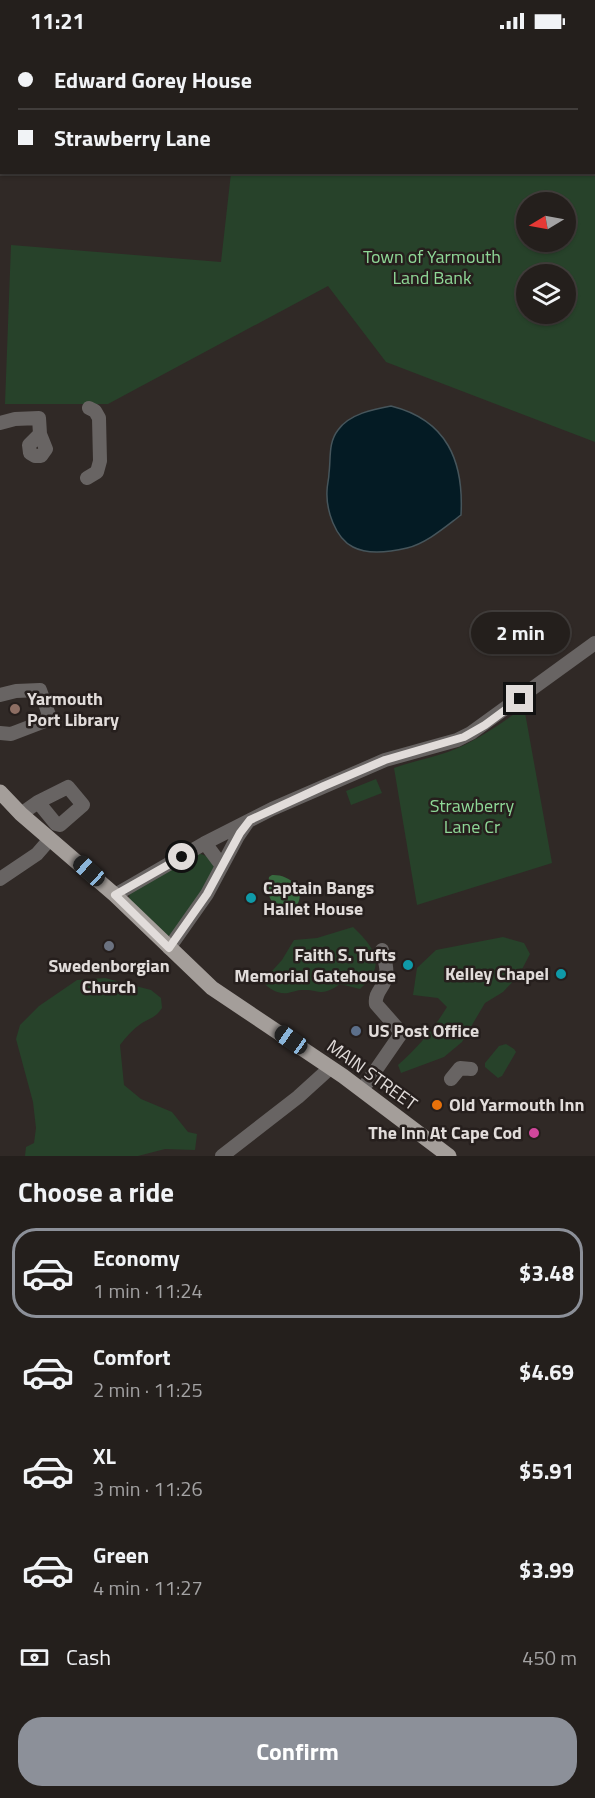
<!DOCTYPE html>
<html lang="en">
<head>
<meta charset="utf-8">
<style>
	:root { --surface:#241f1c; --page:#302c29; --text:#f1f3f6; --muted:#a3a2a3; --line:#413d3b; --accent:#8c9099 }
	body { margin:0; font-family:"Titillium Web",sans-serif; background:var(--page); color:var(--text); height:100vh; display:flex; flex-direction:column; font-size:22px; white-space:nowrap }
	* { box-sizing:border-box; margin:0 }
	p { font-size:20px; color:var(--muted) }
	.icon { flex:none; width:33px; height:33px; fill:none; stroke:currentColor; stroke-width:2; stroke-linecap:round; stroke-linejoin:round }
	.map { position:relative; height:1114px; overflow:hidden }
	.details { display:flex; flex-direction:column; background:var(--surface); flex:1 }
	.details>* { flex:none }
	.guide { position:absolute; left:0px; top:0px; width:596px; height:132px; box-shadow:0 2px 4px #0004,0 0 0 2px var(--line); display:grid; align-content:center; height:132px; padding:0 18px; background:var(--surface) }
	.needle { width:39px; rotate:260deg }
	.controls { position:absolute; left:516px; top:150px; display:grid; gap:12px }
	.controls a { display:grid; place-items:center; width:60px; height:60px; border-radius:50%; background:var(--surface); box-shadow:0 2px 4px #0004,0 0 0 2px var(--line); font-size:30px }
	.end { position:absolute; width:27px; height:27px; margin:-14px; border:8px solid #e1dcda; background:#111; box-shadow:0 0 0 3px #111 }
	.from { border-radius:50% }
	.bubble { position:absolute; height:42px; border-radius:21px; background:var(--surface); box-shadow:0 2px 4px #0004,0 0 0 2px var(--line); font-size:20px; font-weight:700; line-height:42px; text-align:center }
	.car { position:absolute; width:18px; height:36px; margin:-18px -9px; border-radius:8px; box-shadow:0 0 4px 2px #0007; background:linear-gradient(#222 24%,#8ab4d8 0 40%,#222 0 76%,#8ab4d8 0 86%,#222 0) }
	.guide b { display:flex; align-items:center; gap:21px; height:57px; font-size:22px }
	.guide b+b { border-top:2px solid var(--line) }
	.guide i { width:15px; height:15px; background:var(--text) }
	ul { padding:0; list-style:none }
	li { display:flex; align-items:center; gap:18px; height:90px; margin:0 12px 9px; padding:0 6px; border:3px solid transparent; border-radius:24px }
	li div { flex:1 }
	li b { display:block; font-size:22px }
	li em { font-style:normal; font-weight:700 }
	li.on { border-color:var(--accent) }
	li>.icon { width:54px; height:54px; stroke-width:1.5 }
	h2 { padding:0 18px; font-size:27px; line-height:72px }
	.pay { display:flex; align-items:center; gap:15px; height:66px; padding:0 18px; font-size:22px }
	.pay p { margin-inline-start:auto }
	.action { display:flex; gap:12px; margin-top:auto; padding:12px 18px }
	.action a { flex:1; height:69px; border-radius:24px; background:var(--accent); color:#fff; font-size:24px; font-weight:700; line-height:69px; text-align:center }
	.status { display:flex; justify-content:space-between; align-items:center; height:42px; padding:0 30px; background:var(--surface); direction:ltr }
	.status svg { height:16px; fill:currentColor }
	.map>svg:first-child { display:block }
	.green { fill:#27422a; fill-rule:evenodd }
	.forest { fill:#37693e }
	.water { fill:#041b24; stroke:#46555b; stroke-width:1.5 }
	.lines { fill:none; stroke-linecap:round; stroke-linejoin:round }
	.minor { stroke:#686463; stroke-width:14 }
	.major { stroke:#a49e9a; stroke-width:15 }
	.route { stroke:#e1dcda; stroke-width:8 }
	.education-dot { fill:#8d6e63; stroke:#261f1d; stroke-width:2 }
	.culture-dot { fill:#0f9aa8; stroke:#261f1d; stroke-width:2 }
	.worship-dot { fill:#6b7280; stroke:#261f1d; stroke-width:2 }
	.service-dot { fill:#5c6f8a; stroke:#261f1d; stroke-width:2 }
	.food-dot { fill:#e8710a; stroke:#261f1d; stroke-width:2 }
	.hotel-dot { fill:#d1479c; stroke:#261f1d; stroke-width:2 }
	.labels { text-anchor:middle; stroke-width:5; stroke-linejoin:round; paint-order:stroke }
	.park-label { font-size:18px; fill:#8fd897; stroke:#261f1d }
	.poi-label { font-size:18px; font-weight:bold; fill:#e1dcda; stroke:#261f1d; text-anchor:start }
	.street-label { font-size:18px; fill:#e1dcda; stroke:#261f1d }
</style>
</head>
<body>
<div class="status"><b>11:21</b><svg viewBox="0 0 49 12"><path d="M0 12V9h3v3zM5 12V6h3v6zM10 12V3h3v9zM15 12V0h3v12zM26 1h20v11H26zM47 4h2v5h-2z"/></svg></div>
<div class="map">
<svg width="595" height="1114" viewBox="0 0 595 1114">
	<rect width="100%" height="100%" fill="#302926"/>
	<path class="green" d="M432,0H595V400L386,320L328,244L108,362H5L11,203L221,220L231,131L594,130V2L431,1ZM526,160H566V200H526ZM526,232H566V272H526Z
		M524,665L552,821L417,863L394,726C411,720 430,716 448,710C475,700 500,682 524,665Z
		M376,737L382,751L351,763L346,749Z
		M196,811C208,813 213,817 215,830L171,893L168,894L129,857L130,850Z
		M353,885C376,907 387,923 360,947L340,942C320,956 321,947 302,948C297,948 293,950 288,951C278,953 269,946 262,940L282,918L294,898L317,896Z
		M503,895L524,901L530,912L519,933L503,950L485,961L462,1000L444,1015L401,1031L398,1023C418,1005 433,988 447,965L438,956L413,953L417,926L436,908Z
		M105,936L151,948L161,956L162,966C156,975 151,976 142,981C133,987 126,995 120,1003L124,1043L141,1057L172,1070L188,1090L197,1092L195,1108L165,1107L138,1114H25L26,1105L34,1101L36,1086L33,1060L16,997L20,983L39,964L77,938Z
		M506,1002L514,1007L516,1010L502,1034L498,1036L485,1025V1021L499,1004Z"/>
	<path class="forest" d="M272,833C288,832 307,846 297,863L286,864L272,860L267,850L269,835Z"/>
	<path class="water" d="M391,364C447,378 464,419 461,473C445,485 427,501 407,506C390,510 368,513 353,505C335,496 326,468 327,449C327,443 329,437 329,431C331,416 328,401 338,388C349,372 374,367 391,364Z"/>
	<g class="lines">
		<path class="minor" d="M32,0L49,2
			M421,2L423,0
			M0,381L15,377L39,376L40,392
			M40,392L46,407L41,414H35L30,411L29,403Z
			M87,436L97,430L100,419L99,376L95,369L89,366
			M0,653L16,649L40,648L49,673L45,679L11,692L0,691
			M21,772L38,760L68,745L83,763L60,783L56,782L38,760
			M205,801L222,824
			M0,837L37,812L50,797
			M115,853L205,801L272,767L385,718L457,698L471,691L595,601
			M169,906L207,852L238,794L247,781
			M451,1037L460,1026L471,1027
			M362,1048L400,993L398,987L376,962C374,950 385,945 386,934C388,926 384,916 382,908
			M222,1114L298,1055L330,1026"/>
		<path class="major" d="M0,750L21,772L115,853L212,946L343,1034L449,1114"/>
	</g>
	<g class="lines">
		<path class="route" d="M182,815L115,853L169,906L207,852L240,791L250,778L324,744L385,718L464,695L485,683L520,657"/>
	</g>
	<circle class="education-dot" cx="15" cy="667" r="6"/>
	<g class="culture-dot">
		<circle cx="251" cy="856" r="6"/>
		<circle cx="408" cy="923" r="6"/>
		<circle cx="561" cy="932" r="6"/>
	</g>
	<circle class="worship-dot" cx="109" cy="904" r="6"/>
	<circle class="service-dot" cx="356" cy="989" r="6"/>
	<circle class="food-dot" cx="437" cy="1063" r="6"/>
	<circle class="hotel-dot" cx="534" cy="1091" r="6"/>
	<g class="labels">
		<g class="park-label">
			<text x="432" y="221">Town of Yarmouth<tspan x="432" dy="21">Land Bank</tspan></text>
			<text x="472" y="770">Strawberry<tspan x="472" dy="21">Lane Cr</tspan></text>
		</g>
		<g class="poi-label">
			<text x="27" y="663">Yarmouth<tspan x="27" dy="21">Port Library</tspan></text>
			<text x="263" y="852">Captain Bangs<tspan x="263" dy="21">Hallet House</tspan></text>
			<text x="396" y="919" text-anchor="end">Faith S. Tufts<tspan x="396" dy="21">Memorial Gatehouse</tspan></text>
			<text x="109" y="930" text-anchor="middle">Swedenborgian<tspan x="109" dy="21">Church</tspan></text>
			<text x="549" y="938" text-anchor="end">Kelley Chapel</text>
			<text x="368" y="995">US Post Office</text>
			<text x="449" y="1069">Old Yarmouth Inn</text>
			<text x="522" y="1097" text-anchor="end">The Inn At Cape Cod</text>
		</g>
		<g class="street-label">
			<text transform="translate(372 1033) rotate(36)" y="6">MAIN STREET</text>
		</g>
	</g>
</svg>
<div class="controls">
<a><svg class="needle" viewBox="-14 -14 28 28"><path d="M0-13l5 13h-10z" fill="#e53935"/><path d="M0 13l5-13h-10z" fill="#a3a2a3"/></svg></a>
<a><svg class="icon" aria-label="layers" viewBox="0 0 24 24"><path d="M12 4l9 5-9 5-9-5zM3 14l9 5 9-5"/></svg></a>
</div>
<i class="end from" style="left:182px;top:815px"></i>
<i class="end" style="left:520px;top:657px"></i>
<div class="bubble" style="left:471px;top:570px;width:99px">2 min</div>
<i class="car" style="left:89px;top:829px;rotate:312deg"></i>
<i class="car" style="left:291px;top:998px;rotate:305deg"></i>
<div class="guide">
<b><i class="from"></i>Edward Gorey House</b>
<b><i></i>Strawberry Lane</b>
</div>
</div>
<section class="details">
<h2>Choose a ride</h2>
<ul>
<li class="on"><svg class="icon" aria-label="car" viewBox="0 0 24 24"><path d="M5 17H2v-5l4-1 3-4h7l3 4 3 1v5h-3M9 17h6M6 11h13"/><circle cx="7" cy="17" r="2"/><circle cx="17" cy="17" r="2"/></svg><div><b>Economy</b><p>1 min · 11:24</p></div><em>$3.48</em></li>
<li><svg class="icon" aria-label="car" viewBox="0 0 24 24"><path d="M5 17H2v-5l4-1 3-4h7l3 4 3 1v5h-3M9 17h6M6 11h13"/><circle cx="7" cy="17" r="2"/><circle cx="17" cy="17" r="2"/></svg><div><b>Comfort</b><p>2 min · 11:25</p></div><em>$4.69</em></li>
<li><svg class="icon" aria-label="car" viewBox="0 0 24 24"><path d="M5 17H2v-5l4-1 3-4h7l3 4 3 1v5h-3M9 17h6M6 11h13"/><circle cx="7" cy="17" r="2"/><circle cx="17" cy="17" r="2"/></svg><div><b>XL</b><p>3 min · 11:26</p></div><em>$5.91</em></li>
<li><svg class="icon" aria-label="car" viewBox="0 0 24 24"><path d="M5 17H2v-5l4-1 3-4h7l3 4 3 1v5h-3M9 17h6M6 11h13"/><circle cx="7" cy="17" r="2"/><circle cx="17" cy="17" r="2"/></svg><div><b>Green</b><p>4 min · 11:27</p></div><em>$3.99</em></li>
</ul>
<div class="pay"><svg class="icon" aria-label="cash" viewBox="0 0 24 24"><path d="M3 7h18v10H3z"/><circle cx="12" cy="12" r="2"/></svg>Cash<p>450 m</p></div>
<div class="action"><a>Confirm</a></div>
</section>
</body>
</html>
